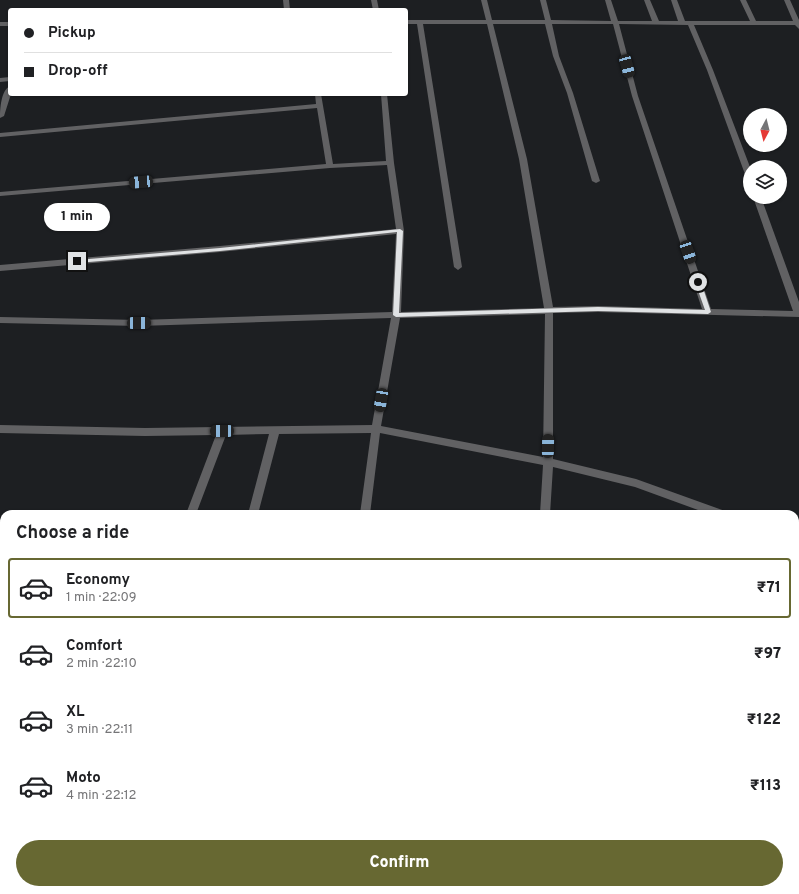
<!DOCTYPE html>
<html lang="en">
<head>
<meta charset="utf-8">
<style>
	:root { --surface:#fff; --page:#f2f2f2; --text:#202124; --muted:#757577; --line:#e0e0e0; --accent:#676832 }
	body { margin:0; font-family:Overpass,sans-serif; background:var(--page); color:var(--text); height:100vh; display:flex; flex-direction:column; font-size:15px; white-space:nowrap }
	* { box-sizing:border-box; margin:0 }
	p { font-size:13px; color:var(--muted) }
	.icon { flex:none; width:22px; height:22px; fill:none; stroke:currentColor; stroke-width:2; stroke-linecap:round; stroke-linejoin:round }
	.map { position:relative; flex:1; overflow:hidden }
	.side { position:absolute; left:0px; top:510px; width:799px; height:384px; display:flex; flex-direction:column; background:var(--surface); border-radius:12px 12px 0 0; box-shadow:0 1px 3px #0004 }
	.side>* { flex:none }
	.guide { position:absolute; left:8px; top:8px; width:400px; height:88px; border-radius:4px; box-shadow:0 1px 3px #0004; display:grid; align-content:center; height:88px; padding:0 16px; background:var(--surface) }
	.needle { width:26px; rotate:187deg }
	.fabs { position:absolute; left:743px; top:108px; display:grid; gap:8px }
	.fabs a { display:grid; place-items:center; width:44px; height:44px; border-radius:50%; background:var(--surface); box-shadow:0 1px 3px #0004; font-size:20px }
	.end { position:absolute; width:18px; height:18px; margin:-9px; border:5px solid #e0e2e4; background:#111; box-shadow:0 0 0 2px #111 }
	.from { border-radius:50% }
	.bubble { position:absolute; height:28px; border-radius:14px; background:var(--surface); box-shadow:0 1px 3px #0004; font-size:13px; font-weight:800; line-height:28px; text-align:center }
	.car { position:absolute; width:12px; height:24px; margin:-12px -6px; border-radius:5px; box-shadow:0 0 3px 1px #0007; background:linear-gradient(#222 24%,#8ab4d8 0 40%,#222 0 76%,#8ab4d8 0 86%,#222 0) }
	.guide b { display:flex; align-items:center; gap:14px; height:38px; font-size:15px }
	.guide b+b { border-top:1px solid var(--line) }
	.guide i { width:10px; height:10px; background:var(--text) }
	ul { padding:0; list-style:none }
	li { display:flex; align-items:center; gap:12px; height:60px; margin:0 8px 6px; padding:0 8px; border:2px solid transparent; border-radius:4px }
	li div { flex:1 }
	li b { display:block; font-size:15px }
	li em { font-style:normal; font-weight:800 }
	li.active { border-color:var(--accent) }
	li>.icon { width:36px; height:36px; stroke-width:1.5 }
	h2 { padding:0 16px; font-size:18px; line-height:48px }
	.cta { display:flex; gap:8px; margin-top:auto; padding:8px 16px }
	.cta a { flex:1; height:46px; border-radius:24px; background:var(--accent); color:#fff; font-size:16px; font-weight:800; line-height:46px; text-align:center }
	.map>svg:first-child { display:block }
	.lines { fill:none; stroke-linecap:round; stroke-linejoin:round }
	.minor { fill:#616163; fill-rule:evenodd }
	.route { fill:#e0e2e4 }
</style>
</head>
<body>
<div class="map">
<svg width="799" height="894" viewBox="0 0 799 894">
	<rect width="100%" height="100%" fill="#1d1f22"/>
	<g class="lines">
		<path class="minor" d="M283,0H289L290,10H284Z
			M371,0H377L379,10H373Z
			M481,0H487L492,20H545L540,0H546L551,20L611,21L605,0H611L618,21H652L644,0H650L659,21H678L671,0H677L685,21H750L740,0H746L756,21H793L784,0H790L799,20V29L795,25H694L713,70L750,167V179L746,177L707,70L688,25L619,24L638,96L711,309L793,311L753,197H761L799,302V317L598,312L553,313V459L636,479L725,511L726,514H709L635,487L553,467L550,514H540L543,465L380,433L370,514H360L371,433L279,434L258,514H248L269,434L226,435L196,514H186L216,435L145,436L0,433V425L145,428L372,425L391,318L139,326L0,323V317L139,320L392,312L396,234L220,252L0,271V265L220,246L396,229L387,165L330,168L0,196V192L326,164L317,108L0,137V133L316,104L315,94H321L333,164L386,161L381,94H387L394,163L404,231L401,312L544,308L519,159L487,24H423L462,267L458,270L454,267L417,24H406V20H486ZM493,24H545L553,56L567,93L592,181L596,183L600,181L573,93L559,56L552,24H613L632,96L702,309L598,306L553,307L527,159ZM545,314L543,457L381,426L400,318Z
			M0,22H10V26H0Z
			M10,77V81L0,82V78Z
			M10,86V94H11L4,116L0,118C0,109 1,90 10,86Z
			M0,686L4,687V699L0,698Z
			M795,696L799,698V710L795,708Z
			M59,890H73L72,894H58Z
			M146,890H160L159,894H145Z
			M290,890H304L303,894H289Z
			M493,890H507L505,894H491Z"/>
	</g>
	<path class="route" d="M400,229L403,231L399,313L598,307L705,310L695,282L698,280L701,282L711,312L708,314L598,311L396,317L393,315L397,232L220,251L77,263L74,261L77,260L220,248Z"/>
</svg>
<div class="fabs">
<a><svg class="needle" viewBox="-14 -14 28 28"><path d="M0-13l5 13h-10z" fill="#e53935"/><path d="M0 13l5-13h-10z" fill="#757577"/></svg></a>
<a><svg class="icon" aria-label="layers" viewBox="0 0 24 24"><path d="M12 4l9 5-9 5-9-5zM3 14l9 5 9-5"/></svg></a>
</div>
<i class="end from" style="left:698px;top:282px"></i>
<i class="end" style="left:77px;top:261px"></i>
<div class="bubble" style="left:44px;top:203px;width:66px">1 min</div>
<i class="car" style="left:627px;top:66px;rotate:165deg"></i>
<i class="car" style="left:141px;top:182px;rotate:265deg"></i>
<i class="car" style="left:688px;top:252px;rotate:161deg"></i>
<i class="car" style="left:139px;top:323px;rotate:89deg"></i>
<i class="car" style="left:381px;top:400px;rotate:190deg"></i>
<i class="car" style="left:222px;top:431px;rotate:269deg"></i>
<i class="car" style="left:548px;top:446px;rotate:1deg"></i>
<div class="guide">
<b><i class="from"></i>Pickup</b>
<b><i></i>Drop-off</b>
</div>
<section class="side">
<h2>Choose a ride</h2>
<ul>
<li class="active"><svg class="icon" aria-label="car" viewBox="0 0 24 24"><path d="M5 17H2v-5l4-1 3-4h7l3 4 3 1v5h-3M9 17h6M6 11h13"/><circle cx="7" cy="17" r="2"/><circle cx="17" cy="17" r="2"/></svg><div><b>Economy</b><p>1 min · 22:09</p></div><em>₹71</em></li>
<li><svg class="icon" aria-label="car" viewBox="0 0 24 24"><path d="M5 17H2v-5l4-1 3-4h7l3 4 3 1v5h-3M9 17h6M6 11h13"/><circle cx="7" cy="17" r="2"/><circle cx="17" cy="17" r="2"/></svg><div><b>Comfort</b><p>2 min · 22:10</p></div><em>₹97</em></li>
<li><svg class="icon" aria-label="car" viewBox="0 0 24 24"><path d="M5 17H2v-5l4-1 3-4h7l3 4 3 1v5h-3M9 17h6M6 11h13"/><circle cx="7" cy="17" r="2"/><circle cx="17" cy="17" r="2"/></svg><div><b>XL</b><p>3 min · 22:11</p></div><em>₹122</em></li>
<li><svg class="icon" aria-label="car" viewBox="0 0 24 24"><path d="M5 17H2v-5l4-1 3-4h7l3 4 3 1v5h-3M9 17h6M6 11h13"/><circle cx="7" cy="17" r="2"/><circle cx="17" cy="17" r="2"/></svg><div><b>Moto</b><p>4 min · 22:12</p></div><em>₹113</em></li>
</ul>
<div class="cta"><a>Confirm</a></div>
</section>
</div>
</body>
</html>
